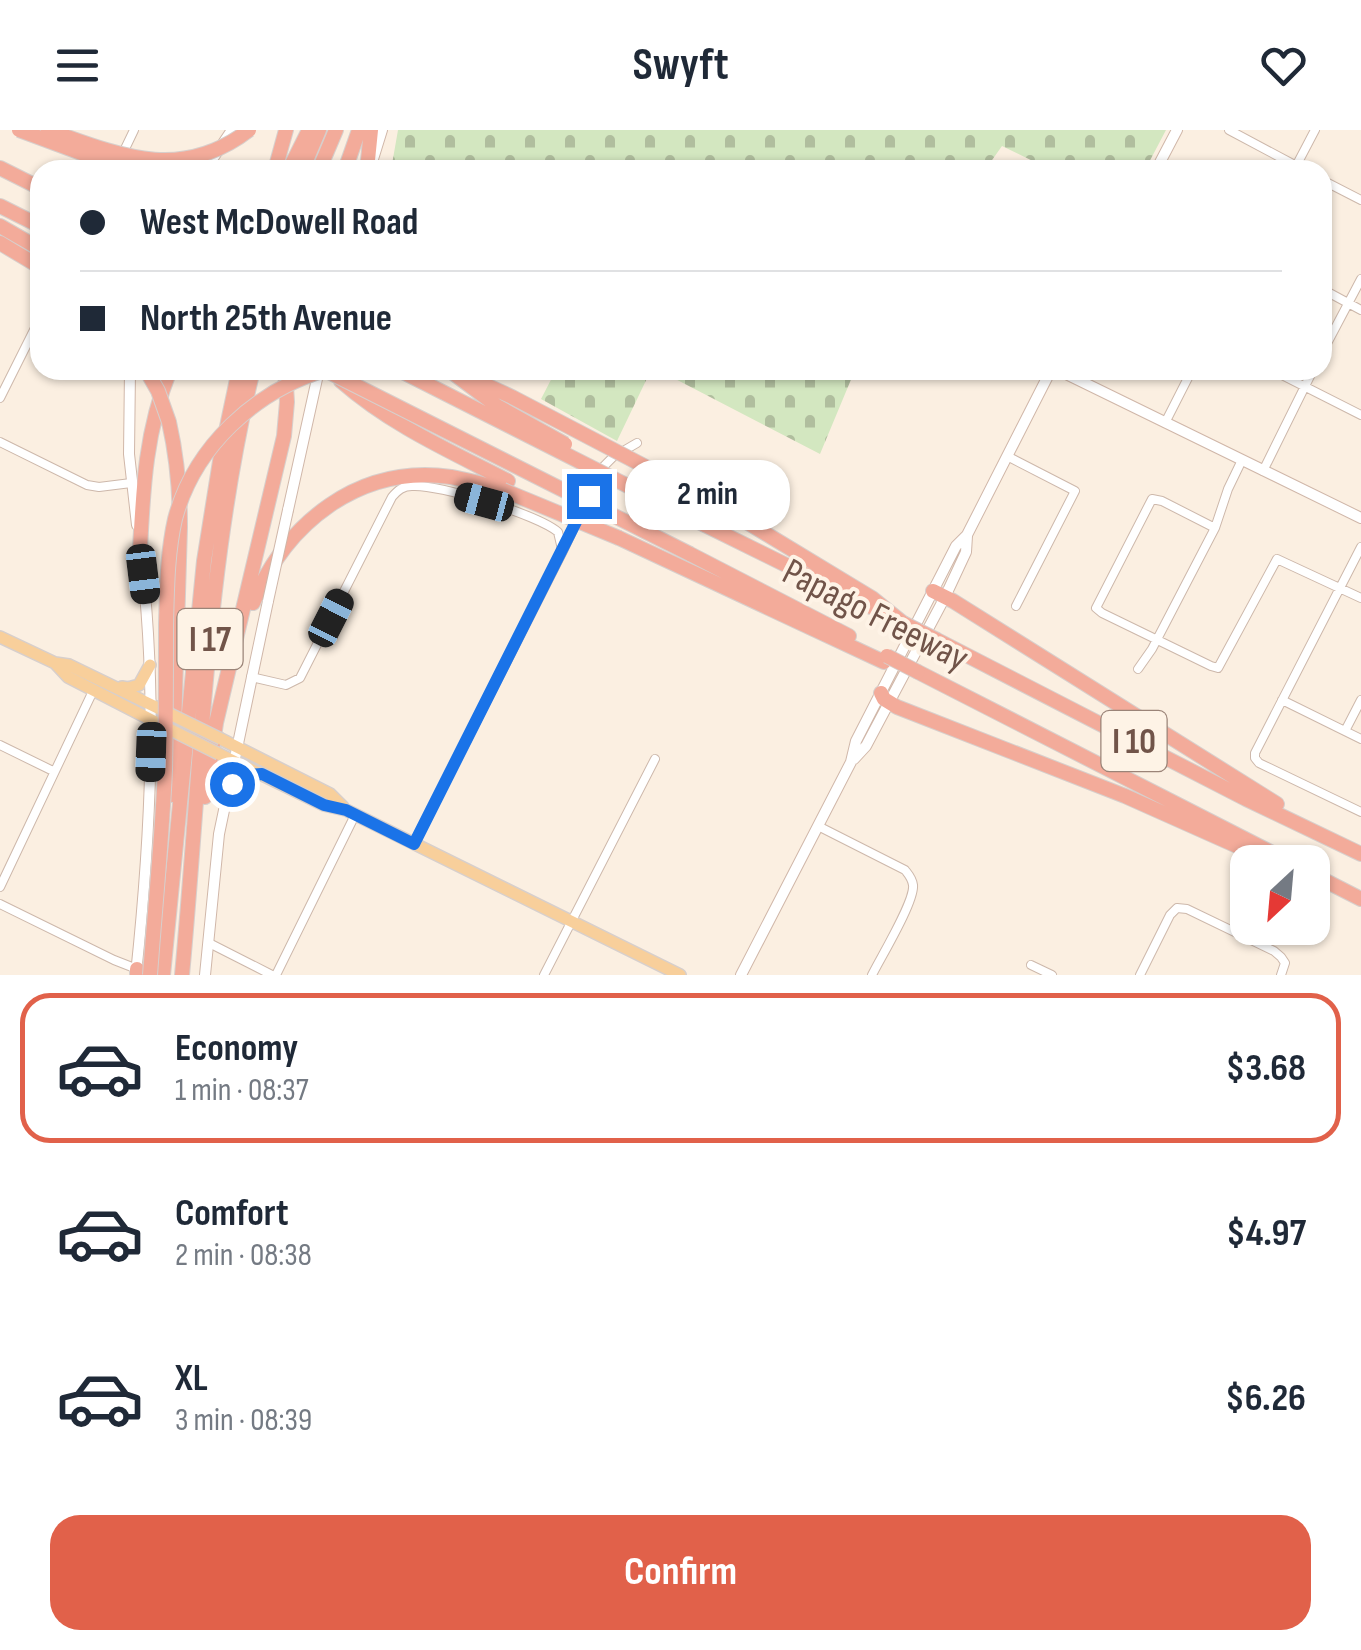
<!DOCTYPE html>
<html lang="en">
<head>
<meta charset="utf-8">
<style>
	:root { --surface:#fff; --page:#f6f6f7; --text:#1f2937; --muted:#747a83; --line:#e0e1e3; --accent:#e1614a }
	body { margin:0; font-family:"Sofia Sans Condensed",sans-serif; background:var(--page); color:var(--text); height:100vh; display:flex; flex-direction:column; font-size:38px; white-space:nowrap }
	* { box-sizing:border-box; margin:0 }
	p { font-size:32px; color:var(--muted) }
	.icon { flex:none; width:55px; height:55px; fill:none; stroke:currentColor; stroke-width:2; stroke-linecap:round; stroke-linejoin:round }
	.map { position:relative; height:845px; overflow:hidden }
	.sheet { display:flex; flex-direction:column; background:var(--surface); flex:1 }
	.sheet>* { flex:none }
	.guide { position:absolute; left:30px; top:30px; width:1302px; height:220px; border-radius:30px; box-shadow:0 2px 8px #0004; display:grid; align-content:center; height:220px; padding:0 50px; background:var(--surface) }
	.needle { width:65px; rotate:206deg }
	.controls { position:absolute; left:1230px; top:715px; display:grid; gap:20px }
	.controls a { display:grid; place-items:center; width:100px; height:100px; border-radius:20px; background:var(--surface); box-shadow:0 2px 8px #0004; font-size:50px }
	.end { position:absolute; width:45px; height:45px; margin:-22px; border:12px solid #1a73e8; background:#fff; box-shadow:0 0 0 5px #fff }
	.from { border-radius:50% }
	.bubble { position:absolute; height:70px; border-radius:30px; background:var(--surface); box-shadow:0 2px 8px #0004; font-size:32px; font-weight:700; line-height:70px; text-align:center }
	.car { position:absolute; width:30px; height:60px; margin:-30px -15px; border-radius:12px; box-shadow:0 0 8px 2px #0007; background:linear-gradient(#222 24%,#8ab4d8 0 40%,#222 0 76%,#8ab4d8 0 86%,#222 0) }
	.guide b { display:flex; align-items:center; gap:35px; height:95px; font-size:38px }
	.guide b+b { border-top:2px solid var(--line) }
	.guide i { width:25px; height:25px; background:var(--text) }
	ul { padding:18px 0 0; list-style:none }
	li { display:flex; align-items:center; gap:30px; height:150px; margin:0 20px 15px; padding:0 30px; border:5px solid transparent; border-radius:30px }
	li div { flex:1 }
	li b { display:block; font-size:38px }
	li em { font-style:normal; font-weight:700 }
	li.active { border-color:var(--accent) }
	li>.icon { width:90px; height:90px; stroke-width:1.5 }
	.cta { display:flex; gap:20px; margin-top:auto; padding:20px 50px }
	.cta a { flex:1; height:115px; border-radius:30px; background:var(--accent); color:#fff; font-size:40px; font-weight:700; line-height:115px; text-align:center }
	header { display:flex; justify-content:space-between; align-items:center; height:130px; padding:0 50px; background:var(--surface); font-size:45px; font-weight:700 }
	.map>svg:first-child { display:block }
	.cemetery { fill:url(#cemetery-stones) }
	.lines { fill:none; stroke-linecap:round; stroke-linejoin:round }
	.street-casing { stroke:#cdb8ab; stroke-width:10 }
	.secondary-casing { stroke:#d0b7a9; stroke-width:12 }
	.primary-casing { stroke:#d7cfcc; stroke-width:14 }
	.highway-casing { stroke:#d7cfcc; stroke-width:16 }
	.street { stroke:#fff; stroke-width:8 }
	.secondary { stroke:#fff; stroke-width:10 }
	.primary { stroke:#f8cf9b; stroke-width:11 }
	.highway { stroke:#f3ab9a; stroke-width:14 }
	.secondary-bridge-casing { stroke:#d0b7a9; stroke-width:12; stroke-linecap:butt }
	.primary-bridge-casing { stroke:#d7cfcc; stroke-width:14; stroke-linecap:butt }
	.highway-bridge-casing { stroke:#d7cfcc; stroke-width:16; stroke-linecap:butt }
	.secondary-bridge { stroke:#fff; stroke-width:10 }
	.primary-bridge { stroke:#f8cf9b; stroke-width:11 }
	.highway-bridge { stroke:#f3ab9a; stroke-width:14 }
	.route { stroke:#1a73e8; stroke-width:12 }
	.labels { text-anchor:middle; stroke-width:8; stroke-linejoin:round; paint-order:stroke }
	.shield { fill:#fef3e6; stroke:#9b8478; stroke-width:2.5 }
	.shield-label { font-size:35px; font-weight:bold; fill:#715449 }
	.street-label { font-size:38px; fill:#715449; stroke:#fef3e6 }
</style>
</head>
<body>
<header><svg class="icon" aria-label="menu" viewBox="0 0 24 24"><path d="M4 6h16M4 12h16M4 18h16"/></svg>Swyft<svg class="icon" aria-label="heart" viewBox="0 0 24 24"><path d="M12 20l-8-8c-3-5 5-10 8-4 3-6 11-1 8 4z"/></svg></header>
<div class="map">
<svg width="1361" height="845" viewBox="0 0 1361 845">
	<defs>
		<pattern id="cemetery-stones" width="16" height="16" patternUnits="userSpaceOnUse" patternTransform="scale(2.5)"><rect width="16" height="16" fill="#d3e7c0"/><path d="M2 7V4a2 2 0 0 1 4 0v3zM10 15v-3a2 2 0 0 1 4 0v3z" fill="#b0be9e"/></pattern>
	</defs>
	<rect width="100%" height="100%" fill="#fbefe1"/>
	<path class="cemetery" d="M398,0H1166L1145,40H1051L1002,16L985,40H391Z
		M556,240H651L617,311L541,269Z
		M658,240H855L820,324Z"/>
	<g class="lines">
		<g class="street-casing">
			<path id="street" d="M1229,0L1304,40
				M123,23L134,0
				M1294,40L1315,0
				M1322,50L1361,70
				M1322,159L1361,180
				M1322,223L1361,149
				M1272,240L1361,285
				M0,268L40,188
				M1165,293L1192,240
				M0,312L87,355L99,357L131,353
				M1007,326L1075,361L1016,476
				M1263,341L1313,240
				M1215,398L1162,371L1152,369L1096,478L1102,483L1211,536L1218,538L1277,429L1361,468
				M1361,417L1255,623V628L1259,633L1361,682
				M1138,539L1152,519L1215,398L1228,359L1242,330
				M251,547L286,555L300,548L392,367C398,360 403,356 412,356C439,354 538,385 558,402L562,419
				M1282,570L1361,609
				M1345,601L1361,570
				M0,615L53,641
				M818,696L905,740C909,745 912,748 913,755C915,771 881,827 872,845
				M414,714L562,423L603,337L613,327L637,313
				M0,757L93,561
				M0,774L114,830L137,839
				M209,813L272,845
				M1031,835L1052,845
				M276,845L355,685
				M544,845L655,629
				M1140,845L1170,785L1177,778L1187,779L1274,821L1281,827L1285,833L1281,845"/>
		</g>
		<g class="secondary-casing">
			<path id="secondary" d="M373,29L382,0
				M205,40L232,0
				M1156,40L1177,0
				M130,240L129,324L137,395
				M1058,240L1361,388
				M288,380L319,240
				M854,629L866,616L945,467L966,422L967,406
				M136,844C151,702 158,559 140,417
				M205,845L219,704L268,471
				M741,845L851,632L856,611L956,416L967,405L1051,240"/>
		</g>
		<g class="primary-casing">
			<path id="primary" d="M0,507L55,533L69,535L166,582
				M55,533L68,547L165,597
				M122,557L128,558L139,555L150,535
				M221,609L330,664L343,677
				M219,624L324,675L346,680L680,845
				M227,664L239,646L258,644"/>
		</g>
		<g class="highway-casing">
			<path id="highway" d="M0,38L40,58
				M275,40L286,0
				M289,40L309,0
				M302,40L319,0
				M319,40L336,0
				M345,40L359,0
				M367,40L371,0
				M0,76L40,96
				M0,96L40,119
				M0,113L40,137
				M341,251C391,295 450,321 508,351
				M169,292C177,327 180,361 180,397L172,665
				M715,373L872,468L903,493
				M705,395L871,477
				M619,408L884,532
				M140,420C143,356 146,300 170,240
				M690,424L849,506
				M933,461L953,471L1277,674
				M253,473C286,393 359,334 451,347C468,350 486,355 503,360
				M937,510L1246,669L1361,724
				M918,542L1290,732
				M881,563L884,569L897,577L1125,666L1273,732
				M205,667L216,593L284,306L287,272L285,240
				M1312,744L1361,769
				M137,845V839
				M163,845L204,431L221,325L239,240
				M182,845C201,643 205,438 253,240"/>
		</g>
		<use href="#street" class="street"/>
		<use href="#secondary" class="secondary"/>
		<use href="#primary" class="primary"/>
		<use href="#highway" class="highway"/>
		<g class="secondary-bridge-casing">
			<path id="secondary-bridge" d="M268,471L288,380"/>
		</g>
		<g class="primary-bridge-casing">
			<path id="primary-bridge" d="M166,582L221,609
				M165,597L219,624"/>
		</g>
		<g class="highway-bridge-casing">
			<path id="highway-bridge" d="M19,0L127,40
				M48,0C120,26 182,52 249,0
				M146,240L158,261L169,292
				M325,240L690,424
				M399,240L705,395
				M449,240L497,276L565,314
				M462,244L512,267L715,373
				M503,360L619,408
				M903,493L937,510
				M887,526L918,542
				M150,845C155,777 162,708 165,640C166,592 166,543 166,495C167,460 167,424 175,389C194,317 255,261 325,240"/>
		</g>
		<use href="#secondary-bridge" class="secondary-bridge"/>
		<use href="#primary-bridge" class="primary-bridge"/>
		<use href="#highway-bridge" class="highway-bridge"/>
	</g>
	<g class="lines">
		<path class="route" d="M232,654L242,645L262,644L324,675L346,680L414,714L589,366"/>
	</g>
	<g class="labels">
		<g class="shield">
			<rect x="177.5" y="479" width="65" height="60" rx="8"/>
			<rect x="1101.5" y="581" width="65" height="60" rx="8"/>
		</g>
		<g class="shield-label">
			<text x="210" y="521">I 17</text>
			<text x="1134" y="623">I 10</text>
		</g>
		<g class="street-label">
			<text transform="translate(876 484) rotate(27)" y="13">Papago Freeway</text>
		</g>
	</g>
</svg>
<div class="controls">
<a><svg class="needle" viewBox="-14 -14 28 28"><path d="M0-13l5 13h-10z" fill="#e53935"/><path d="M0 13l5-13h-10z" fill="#747a83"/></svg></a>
</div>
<i class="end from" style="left:232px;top:654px"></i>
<i class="end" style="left:589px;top:366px"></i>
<div class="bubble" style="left:625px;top:330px;width:165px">2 min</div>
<i class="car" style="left:484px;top:372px;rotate:285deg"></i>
<i class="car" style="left:143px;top:444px;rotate:173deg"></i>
<i class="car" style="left:331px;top:488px;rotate:27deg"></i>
<i class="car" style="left:151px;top:622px;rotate:182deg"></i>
<div class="guide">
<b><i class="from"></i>West McDowell Road</b>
<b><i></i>North 25th Avenue</b>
</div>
</div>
<section class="sheet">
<ul>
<li class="active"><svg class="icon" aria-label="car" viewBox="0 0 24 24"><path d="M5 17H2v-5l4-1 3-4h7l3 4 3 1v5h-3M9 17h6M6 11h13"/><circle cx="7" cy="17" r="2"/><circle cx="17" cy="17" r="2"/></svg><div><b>Economy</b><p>1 min · 08:37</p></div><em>$3.68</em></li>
<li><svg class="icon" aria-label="car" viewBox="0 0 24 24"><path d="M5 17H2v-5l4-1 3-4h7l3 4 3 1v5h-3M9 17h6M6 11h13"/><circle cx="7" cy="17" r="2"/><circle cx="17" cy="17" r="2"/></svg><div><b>Comfort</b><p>2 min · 08:38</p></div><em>$4.97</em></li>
<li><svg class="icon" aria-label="car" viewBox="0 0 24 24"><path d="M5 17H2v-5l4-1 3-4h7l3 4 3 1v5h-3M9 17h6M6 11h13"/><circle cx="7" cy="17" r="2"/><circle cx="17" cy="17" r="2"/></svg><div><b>XL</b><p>3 min · 08:39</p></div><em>$6.26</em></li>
</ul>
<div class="cta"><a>Confirm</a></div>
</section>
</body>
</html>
